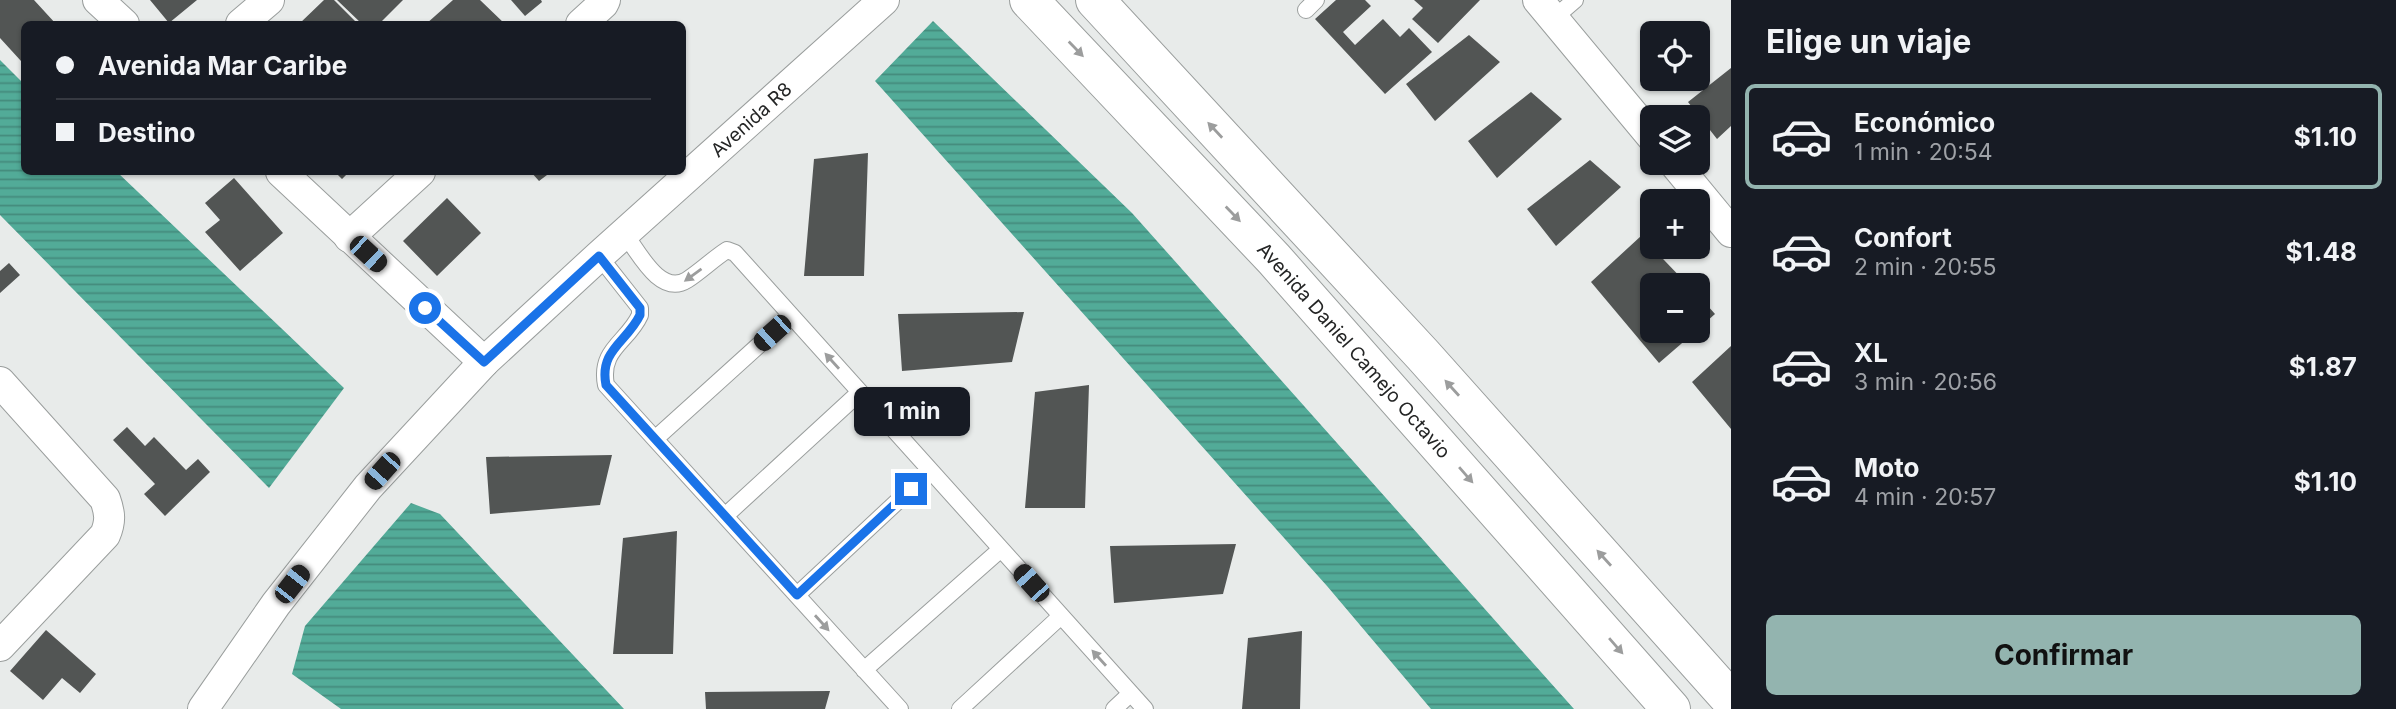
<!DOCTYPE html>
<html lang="es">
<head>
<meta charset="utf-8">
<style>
	:root { --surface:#171b24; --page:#242831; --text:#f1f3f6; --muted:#9ea1a6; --line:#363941; --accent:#93b4af }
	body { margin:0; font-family:Inter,sans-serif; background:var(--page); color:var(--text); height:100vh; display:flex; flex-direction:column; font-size:26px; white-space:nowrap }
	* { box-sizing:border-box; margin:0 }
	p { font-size:23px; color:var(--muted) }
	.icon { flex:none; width:38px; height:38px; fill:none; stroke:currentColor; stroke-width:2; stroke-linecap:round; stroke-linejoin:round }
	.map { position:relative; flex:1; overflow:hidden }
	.panel { display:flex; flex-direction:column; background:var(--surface); width:665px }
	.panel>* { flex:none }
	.guide { position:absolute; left:21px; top:21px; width:665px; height:154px; border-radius:10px; box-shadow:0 2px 5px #0004; display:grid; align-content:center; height:154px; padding:0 35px; background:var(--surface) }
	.buttons { position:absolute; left:1640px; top:21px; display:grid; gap:14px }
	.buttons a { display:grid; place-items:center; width:70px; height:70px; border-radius:10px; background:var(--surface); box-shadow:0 2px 5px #0004; font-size:35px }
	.end { position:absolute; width:32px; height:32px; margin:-16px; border:9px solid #1a73e8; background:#fff; box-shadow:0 0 0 4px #fff }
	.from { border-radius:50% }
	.bubble { position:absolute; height:49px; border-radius:10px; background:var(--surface); box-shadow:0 2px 5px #0004; font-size:23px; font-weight:700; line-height:49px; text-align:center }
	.car { position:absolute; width:21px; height:42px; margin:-21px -10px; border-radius:9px; box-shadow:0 0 5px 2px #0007; background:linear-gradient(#222 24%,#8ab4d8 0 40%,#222 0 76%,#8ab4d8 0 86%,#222 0) }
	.guide b { display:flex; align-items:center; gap:24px; height:66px; font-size:26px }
	.guide b+b { border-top:2px solid var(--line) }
	.guide i { width:18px; height:18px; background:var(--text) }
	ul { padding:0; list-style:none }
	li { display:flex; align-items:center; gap:21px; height:105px; margin:0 14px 10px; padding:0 21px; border:4px solid transparent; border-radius:10px }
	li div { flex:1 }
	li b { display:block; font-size:26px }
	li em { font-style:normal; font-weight:700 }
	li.active { border-color:var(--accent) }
	li>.icon { width:63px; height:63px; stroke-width:1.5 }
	h2 { padding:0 35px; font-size:32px; line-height:84px }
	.cta { display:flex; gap:14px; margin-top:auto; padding:14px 35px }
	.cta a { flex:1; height:80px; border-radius:10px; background:var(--accent); color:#111; font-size:28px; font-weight:700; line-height:80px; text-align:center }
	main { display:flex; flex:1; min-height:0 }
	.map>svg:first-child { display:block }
	.water { fill:url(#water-rules) }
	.building { fill:#525554 }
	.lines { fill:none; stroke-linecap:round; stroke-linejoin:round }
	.lane-casing { stroke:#9a9e9d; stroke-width:18 }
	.street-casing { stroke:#9a9e9d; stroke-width:32 }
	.secondary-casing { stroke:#9a9e9d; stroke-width:40 }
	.lane { stroke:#fff; stroke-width:16 }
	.street { stroke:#fff; stroke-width:30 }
	.secondary { stroke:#fff; stroke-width:38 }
	.oneway { fill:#9c9d9d }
	.route { stroke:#1a73e8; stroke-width:9 }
	.labels { text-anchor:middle; stroke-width:7; stroke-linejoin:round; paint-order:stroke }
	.street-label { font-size:19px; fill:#242525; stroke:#f5f9f8 }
</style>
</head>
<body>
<main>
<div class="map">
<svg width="1731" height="709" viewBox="0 0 1731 709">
	<defs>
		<pattern id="water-rules" width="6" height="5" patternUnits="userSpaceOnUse" patternTransform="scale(1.75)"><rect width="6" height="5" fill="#52ab98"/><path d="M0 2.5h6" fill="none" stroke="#448b7c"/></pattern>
	</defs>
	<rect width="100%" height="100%" fill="#e8ebea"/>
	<path class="water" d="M933,21L1132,213L1574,709H1431L1327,586L875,81Z
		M0,60L24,84V172H117L344,388L269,488L0,215Z
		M411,503L440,514L624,709H341L292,674L305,626Z"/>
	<path class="building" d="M0,0H34L56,24H24V57L21,61L0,38Z
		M150,0H197L169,23Z
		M324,0H334L358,24H299Z
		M337,0H403L379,24H362Z
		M453,0H480L505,24H426Z
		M511,0H541L542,2L525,16Z
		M1336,0H1365L1371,6L1343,32L1355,45L1383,19L1400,37L1409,28L1432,52L1385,94L1315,19Z
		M1414,0H1480L1438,43L1412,19L1423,8Z
		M1469,35L1500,62L1435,121L1406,84Z
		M1731,68V126L1717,139L1688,102Z
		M1531,92L1562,119L1497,178L1468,141Z
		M868,153L864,276H804L814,159Z
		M1590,160L1621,187L1556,246L1527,209Z
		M335,172H349L342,179Z
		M531,172H551L539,181Z
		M234,178L283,233L240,271L205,232L220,220L205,203Z
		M447,198L481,233L437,276L403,241Z
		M1641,236L1688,285H1652V331H1696L1659,363L1591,282Z
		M9,263L20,275L0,293V271Z
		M1698,295L1715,314L1698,329Z
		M1024,312L1012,362L902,371L898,314Z
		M1731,346V429L1692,382Z
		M1089,385L1085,508H1025L1035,392Z
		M127,427L145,446L154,437L186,470L198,459L210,472L165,516L144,494L155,484L113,440Z
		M612,455L600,505L490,514L486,457Z
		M677,531L673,654H613L623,538Z
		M1236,544L1223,594L1114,603L1110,546Z
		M46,630L96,674L80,693L62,678L43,700L10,671Z
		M1302,631L1300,709H1242L1248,638Z
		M830,691L825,709H706L705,692Z"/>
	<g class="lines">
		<g class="lane-casing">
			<path id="lane" d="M1306,10L1316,0
				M1553,19L1575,0
				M624,233C638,251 660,297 687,280C701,271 713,259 727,250L735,253L1145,709
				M599,256L640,308V315C628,342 599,349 606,385L900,709
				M655,439L791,316
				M725,516L860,392
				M797,595L930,471
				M864,670L1001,549
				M960,709L1061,616
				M1114,709L1130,694"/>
		</g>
		<g class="street-casing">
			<g id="street">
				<path d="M98,0L124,24"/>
				<path d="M1538,0L1652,137"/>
				<path d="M241,24L269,0"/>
				<path d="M581,24L603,4L605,0"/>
				<path d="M1674,163L1731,232"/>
				<path d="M281,172L484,362"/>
				<path d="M349,237L420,172"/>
				<path d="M0,382L105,499C110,513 111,521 105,535L0,646"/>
				<path id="s1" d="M203,709L276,604L368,487L484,362L599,256L884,0"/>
			</g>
		</g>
		<g class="secondary-casing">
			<g id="secondary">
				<path id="s2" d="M1029,0L1274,259L1671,709"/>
				<path d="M1095,0L1423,355L1731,700"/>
			</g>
		</g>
		<use href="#lane" class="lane"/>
		<use href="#street" class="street"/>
		<use href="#secondary" class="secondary"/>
	</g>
	<defs><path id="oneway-solid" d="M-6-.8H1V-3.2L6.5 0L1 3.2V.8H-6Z" transform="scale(1.75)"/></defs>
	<g class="oneway">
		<use href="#oneway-solid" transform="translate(1076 49) rotate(46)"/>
		<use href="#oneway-solid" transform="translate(1215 130) rotate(-133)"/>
		<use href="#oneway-solid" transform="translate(1233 214) rotate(46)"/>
		<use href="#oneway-solid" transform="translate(693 275) rotate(144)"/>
		<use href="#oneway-solid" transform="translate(832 361) rotate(-132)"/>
		<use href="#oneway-solid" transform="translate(1452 388) rotate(-132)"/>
		<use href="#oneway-solid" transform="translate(1466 475) rotate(49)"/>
		<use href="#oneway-solid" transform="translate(1604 558) rotate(-132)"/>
		<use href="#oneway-solid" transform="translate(822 623) rotate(48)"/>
		<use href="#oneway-solid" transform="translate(1616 646) rotate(49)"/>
		<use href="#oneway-solid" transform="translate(1099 658) rotate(-132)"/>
	</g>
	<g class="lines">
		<path class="route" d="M425,308L484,362L599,256L640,308V315C627,342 599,350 606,385L797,595L911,489"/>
	</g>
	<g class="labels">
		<g class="street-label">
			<text dy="7" stroke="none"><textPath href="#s1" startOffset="808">Avenida R8</textPath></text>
			<text dy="7" stroke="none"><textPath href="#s2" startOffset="478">Avenida Daniel Camejo Octavio</textPath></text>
		</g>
	</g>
</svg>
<div class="buttons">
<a><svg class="icon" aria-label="locate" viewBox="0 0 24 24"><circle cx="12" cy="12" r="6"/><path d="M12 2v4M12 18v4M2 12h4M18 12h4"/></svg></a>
<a><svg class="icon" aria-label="layers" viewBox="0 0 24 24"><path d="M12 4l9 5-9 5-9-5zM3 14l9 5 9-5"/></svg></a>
<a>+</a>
<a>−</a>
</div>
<i class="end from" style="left:425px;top:308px"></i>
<i class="end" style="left:911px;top:489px"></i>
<div class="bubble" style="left:854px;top:387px;width:116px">1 min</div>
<i class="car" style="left:368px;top:254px;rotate:133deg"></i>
<i class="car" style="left:772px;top:333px;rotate:228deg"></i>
<i class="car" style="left:382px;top:471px;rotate:222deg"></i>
<i class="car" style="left:1031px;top:583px;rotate:318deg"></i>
<i class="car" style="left:292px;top:584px;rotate:38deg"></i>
<div class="guide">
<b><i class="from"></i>Avenida Mar Caribe</b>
<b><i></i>Destino</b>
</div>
</div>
<section class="panel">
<h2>Elige un viaje</h2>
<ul>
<li class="active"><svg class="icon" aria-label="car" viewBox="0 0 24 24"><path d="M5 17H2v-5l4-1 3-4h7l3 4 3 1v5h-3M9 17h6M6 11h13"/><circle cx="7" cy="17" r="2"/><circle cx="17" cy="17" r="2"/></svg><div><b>Económico</b><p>1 min · 20:54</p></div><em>$1.10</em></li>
<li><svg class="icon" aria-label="car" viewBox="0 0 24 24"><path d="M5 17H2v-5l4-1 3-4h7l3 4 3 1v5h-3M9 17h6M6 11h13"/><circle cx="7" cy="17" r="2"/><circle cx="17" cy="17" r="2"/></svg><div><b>Confort</b><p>2 min · 20:55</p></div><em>$1.48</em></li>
<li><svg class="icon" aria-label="car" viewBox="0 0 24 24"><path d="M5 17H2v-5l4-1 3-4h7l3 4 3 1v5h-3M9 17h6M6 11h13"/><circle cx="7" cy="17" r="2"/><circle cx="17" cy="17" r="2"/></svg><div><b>XL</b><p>3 min · 20:56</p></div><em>$1.87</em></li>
<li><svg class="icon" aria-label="car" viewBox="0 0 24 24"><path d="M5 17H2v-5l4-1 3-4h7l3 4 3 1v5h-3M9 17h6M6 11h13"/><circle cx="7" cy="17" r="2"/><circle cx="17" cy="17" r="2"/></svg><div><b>Moto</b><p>4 min · 20:57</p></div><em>$1.10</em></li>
</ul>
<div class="cta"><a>Confirmar</a></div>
</section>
</main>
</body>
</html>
